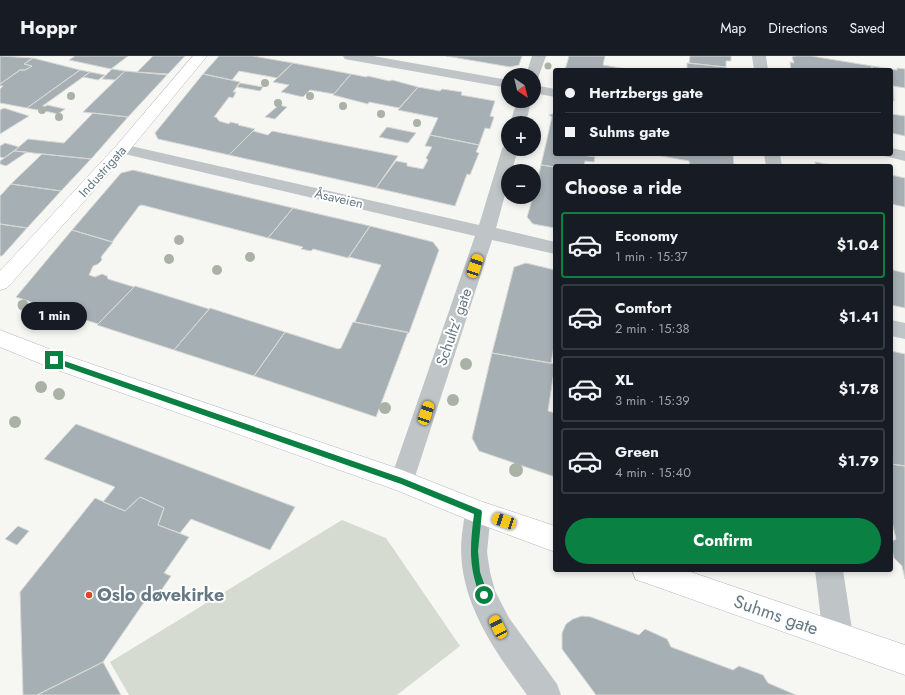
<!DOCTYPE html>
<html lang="en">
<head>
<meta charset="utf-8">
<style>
	:root { --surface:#171b24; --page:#242831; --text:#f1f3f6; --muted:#9ea1a6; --line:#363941; --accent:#0b8043 }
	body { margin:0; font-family:Jost,sans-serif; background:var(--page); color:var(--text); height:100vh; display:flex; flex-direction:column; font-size:15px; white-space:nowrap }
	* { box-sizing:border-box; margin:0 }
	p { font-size:13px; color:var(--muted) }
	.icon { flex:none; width:22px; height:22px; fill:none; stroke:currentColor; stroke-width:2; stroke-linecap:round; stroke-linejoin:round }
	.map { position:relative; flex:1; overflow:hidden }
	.details { position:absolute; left:553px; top:108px; width:340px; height:408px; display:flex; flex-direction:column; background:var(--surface); border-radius:4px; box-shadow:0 2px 6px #0003 }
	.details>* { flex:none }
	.guide { position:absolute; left:553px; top:12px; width:340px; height:88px; border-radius:4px; box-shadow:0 2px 6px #0003; display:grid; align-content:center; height:88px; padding:0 12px; background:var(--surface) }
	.needle { width:26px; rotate:145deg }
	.controls { position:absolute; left:501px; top:12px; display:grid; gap:8px }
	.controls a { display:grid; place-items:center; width:40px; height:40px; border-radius:50%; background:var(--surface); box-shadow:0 2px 6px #0003; font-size:20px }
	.end { position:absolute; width:18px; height:18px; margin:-9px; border:5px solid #0b8043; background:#fff; box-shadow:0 0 0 2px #fff }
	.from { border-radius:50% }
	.bubble { position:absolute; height:28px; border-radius:14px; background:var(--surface); box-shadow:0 2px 6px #0003; font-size:13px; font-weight:700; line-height:28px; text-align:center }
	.car { position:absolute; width:12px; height:24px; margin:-12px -6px; border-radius:5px; box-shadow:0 0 3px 1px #0007; background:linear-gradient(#f5c518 24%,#345 0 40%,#f5c518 0 76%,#345 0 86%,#f5c518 0) }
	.guide b { display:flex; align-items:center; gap:14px; height:38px; font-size:15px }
	.guide b+b { border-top:1px solid var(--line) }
	.guide i { width:10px; height:10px; background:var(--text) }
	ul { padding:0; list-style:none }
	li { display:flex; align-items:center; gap:12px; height:66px; margin:0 8px 6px; padding:0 4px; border:2px solid var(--line); border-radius:4px }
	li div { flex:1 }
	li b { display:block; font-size:15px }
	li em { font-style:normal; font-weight:700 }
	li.current { border-color:var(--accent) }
	li>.icon { width:36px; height:36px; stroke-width:1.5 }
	h2 { padding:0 12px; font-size:18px; line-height:48px }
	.primary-button { display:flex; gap:8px; margin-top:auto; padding:8px 12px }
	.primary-button a { flex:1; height:46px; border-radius:24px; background:var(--accent); color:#fff; font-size:16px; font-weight:700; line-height:46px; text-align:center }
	header { display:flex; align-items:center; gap:24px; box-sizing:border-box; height:56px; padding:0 20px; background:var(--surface); border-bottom:1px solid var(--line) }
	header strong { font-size:19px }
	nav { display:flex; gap:22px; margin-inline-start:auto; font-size:14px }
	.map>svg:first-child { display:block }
	.green { fill:#d6dbd2 }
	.building { fill:#a6b0b4; stroke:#d8d8d5 }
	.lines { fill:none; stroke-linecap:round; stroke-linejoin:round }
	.secondary-casing { stroke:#b2b8bc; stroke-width:1 }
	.street { fill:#bfc4c7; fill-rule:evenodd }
	.secondary { fill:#fff; fill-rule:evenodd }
	.tree { fill:#a9b2a4 }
	.route { fill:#0b8043 }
	.poi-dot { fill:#e54124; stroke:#fff; stroke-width:1.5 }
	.labels { text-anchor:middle; stroke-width:4; stroke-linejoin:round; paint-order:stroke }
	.far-street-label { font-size:13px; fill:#657984; stroke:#fff }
	.street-label { font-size:15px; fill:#657984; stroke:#fff }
	.near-poi-label { font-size:18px; font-weight:bold; fill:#657984; stroke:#fff; text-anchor:start }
	.near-street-label { font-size:18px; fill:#657984; stroke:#fff }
</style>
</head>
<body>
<header>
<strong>Hoppr</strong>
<nav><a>Map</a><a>Directions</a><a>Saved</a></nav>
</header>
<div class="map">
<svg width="905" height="639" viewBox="0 0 905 639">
	<rect width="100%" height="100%" fill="#f6f6f3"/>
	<path class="green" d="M342,464L386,482L460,590L397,639H129L110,606Z"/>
	<path class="building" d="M0,0L33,2L24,8L32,10L25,14H20L0,28Z
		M75,0H128L111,13L69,4Z
		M153,0H185L168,18L137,16Z
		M219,0H253L293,7L277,22L239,15L232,24L203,18Z
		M446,0H522L519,9L510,11Z
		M569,0H605L603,9L632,14H565Z
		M690,0H731V5H726V11L689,7Z
		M796,0H811L872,10V14H791L790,6L794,7L792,1Z
		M33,2L80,14L27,52L0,47V33L3,30H0V28L20,14H25L32,10L24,8Z
		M293,7L351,18L334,38L310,34L303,41L281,36L289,29L273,26Z
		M687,7L726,11V14H687Z
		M872,10L897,14V12L905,13V32L893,30L894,45L891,44V14H872Z
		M112,13L125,15L115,24L102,23Z
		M80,14L90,16L37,54L27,52Z
		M125,15L167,19L128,61L83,56Z
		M90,16L105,19L98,24L83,21Z
		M203,18L240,26L233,36H236L233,42L229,41L214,61H216L219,65L229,68L230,66L239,68L238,69L255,73L229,99L158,83L155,77Z
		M351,18L366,21L368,20L389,25L392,24L418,31L399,52L369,46L368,48L333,39Z
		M240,27L263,31L260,35L237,31Z
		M418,31L440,35L442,33L462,36L461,39L495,45L490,60L494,61L490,73L485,72L479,89L430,79L438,62L398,54Z
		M47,49L65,53L58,58L40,54Z
		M279,49L287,51L275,63L265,61Z
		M4,52L29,60L0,78V54Z
		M93,57L128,61L91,103L14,95L28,83L64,87Z
		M555,57V98H588L587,100L595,101L594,106L585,105L584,110L555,111L541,109L552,61L549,59Z
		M891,58L905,60V80L891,77Z
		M387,71L416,77L408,87L379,81Z
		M253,75L268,79L272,75L398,100L376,132L229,99Z
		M430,79L479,89L476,96L479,97L470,119L467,118L455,150L376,132L396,105L407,107V110L423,113L428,104L426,102L432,91L425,90Z
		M5,87L19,91L4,102L0,101V90Z
		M14,95L27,96L6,110L0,108V105Z
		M42,98L91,103L61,135L11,128Z
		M651,98H733L734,110H690L689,105Z
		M815,106L839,110H816Z
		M541,109L555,111V172L533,168L527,161L533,141H534Z
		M133,114L293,152L268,182L142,149L139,150L112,186L72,174L121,117Z
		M891,119L905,122V151L891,148Z
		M11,128L61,135L27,172L0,168V140Z
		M293,152L370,170L348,202L313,193L311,195L301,193L303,191L268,182Z
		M0,168L27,172L2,200H0Z
		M370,170L433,186L439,194L409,277L355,266L381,209L349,201Z
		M72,174L113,186L101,201L102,204L98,208L93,210L89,219L95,221L102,218L107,220L108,223L134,231L98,268L16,241Z
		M526,207L555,214V285L551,307L492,297L514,211Z
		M891,207L893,214L905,217V252L891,249Z
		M135,230L145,233L209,253L174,294L97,269Z
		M210,252L285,276L254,320L174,294Z
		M353,266L408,276L376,361L254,320L285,276L338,293L341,292Z
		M891,295L905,298V410L891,408Z
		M492,297L555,308L548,355L555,357V421L479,395L472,382Z
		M76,368L295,451L270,494L191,463L180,477L158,469L164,452L140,441L125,455L103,446L115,431L44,403Z
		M891,408L905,410V523L902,510L894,502L891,490V486L896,483L891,461Z
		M140,441L164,452L158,469L189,481L164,517L171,520L154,545L147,542L103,606L37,639H23L20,536L95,442L125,455Z
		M18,470L29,475L17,489L5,483Z
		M582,560L591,561L639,579L645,573L667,583L671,591L733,614L739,610L763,619L768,627L796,639H596L562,593V577L566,568L573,563Z
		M103,606L121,639H37Z"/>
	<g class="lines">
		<g class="secondary-casing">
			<path id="secondary" d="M193,0H207L128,96L7,232L0,234V215L116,90Z
				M0,274L62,298L402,414L480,445L555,470V496L469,464L396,434L46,310L0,291Z
				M632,514H685L905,589V619L646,527L636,524Z"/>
		</g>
		<path class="street" d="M343,0H373L508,24V32L350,4L345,3Z
			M532,0H546L538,22L534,23V19H526Z
			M752,0H766L768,14H754Z
			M534,29L555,33V41L534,37Z
			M517,45H531L526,67H510Z
			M122,88L479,169L502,93L504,90L508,89V93H518L512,115H508V128L496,172L555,186V198L492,184L411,433L402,436L393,433L390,425L475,180L116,96L114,93L116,90Z
			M891,92L905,95V105L885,100L884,98H891Z
			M764,98H780L782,110H766Z
			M891,264L905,267V283L891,280Z
			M478,444L487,448L491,456L487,496L490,516L495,535L509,562L557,628L561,639H527C491,590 452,535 463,471C464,463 465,455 469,448Z
			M815,514H843L853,580L848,590L838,595L828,590L823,580Z"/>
		<use href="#secondary" class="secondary"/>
	</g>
	<g class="tree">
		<circle cx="548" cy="10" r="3.5"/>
		<circle cx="265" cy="27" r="4"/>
		<circle cx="71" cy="40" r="4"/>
		<circle cx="310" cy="40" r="4"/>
		<circle cx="278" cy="47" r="4"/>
		<circle cx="343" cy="50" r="4"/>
		<circle cx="42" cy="54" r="4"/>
		<circle cx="381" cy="58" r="4"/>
		<circle cx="59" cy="61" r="4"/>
		<circle cx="417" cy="67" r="4"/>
		<circle cx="179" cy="184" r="5"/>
		<circle cx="250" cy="201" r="5"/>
		<circle cx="169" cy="203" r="5"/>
		<circle cx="217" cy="214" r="5"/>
		<circle cx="23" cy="249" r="5.5"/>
		<circle cx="466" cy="308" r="6"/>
		<circle cx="41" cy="331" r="6"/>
		<circle cx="59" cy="338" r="6"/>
		<circle cx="453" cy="344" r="6"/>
		<circle cx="385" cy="352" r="6"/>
		<circle cx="15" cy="366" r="6"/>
		<circle cx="516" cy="414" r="7"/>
	</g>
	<path class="route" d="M51,302H56L402,422L481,454L482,456L478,495L480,516L488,539L486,542L484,543L481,542C468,511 470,490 474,458L401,428L51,306Z"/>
	<circle class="poi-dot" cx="89" cy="539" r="4"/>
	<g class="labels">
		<g class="far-street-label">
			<text transform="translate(102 115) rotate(-48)" y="5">Industrigata</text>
			<text transform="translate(339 142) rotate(13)" y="5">Åsaveien</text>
		</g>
		<g class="street-label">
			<text transform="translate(454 271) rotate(-71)" y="5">Schultz’ gate</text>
		</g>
		<g class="near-poi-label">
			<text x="97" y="545">Oslo døvekirke</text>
		</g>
		<g class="near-street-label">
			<text transform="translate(776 559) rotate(19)" y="6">Suhms gate</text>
		</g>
	</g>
</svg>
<div class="controls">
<a><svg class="needle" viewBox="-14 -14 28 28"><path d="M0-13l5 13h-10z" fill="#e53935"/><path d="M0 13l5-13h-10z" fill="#9ea1a6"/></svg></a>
<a>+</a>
<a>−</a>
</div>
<i class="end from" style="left:484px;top:539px"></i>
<i class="end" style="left:54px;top:304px"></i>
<div class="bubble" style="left:21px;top:246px;width:66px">1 min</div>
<i class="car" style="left:475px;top:210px;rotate:19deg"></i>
<i class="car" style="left:426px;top:357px;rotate:18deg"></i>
<i class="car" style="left:504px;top:465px;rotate:289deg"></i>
<i class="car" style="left:498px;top:571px;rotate:333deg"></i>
<div class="guide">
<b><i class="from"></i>Hertzbergs gate</b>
<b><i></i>Suhms gate</b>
</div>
<section class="details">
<h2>Choose a ride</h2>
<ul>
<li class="current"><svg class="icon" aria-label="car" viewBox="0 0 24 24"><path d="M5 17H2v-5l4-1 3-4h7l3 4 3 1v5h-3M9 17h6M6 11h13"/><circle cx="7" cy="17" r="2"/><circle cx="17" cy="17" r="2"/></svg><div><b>Economy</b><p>1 min · 15:37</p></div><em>$1.04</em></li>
<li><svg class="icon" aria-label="car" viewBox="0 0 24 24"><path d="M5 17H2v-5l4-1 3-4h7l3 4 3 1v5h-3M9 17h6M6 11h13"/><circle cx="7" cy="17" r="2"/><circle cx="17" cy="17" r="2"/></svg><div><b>Comfort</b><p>2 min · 15:38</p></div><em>$1.41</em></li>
<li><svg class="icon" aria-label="car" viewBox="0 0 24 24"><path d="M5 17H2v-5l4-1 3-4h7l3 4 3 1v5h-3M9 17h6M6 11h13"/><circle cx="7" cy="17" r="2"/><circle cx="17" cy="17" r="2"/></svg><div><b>XL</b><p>3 min · 15:39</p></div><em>$1.78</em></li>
<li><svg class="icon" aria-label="car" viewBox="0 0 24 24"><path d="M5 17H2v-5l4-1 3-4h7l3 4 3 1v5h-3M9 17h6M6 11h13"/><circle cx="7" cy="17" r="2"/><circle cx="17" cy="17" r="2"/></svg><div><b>Green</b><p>4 min · 15:40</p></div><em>$1.79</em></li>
</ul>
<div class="primary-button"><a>Confirm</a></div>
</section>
</div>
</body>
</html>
